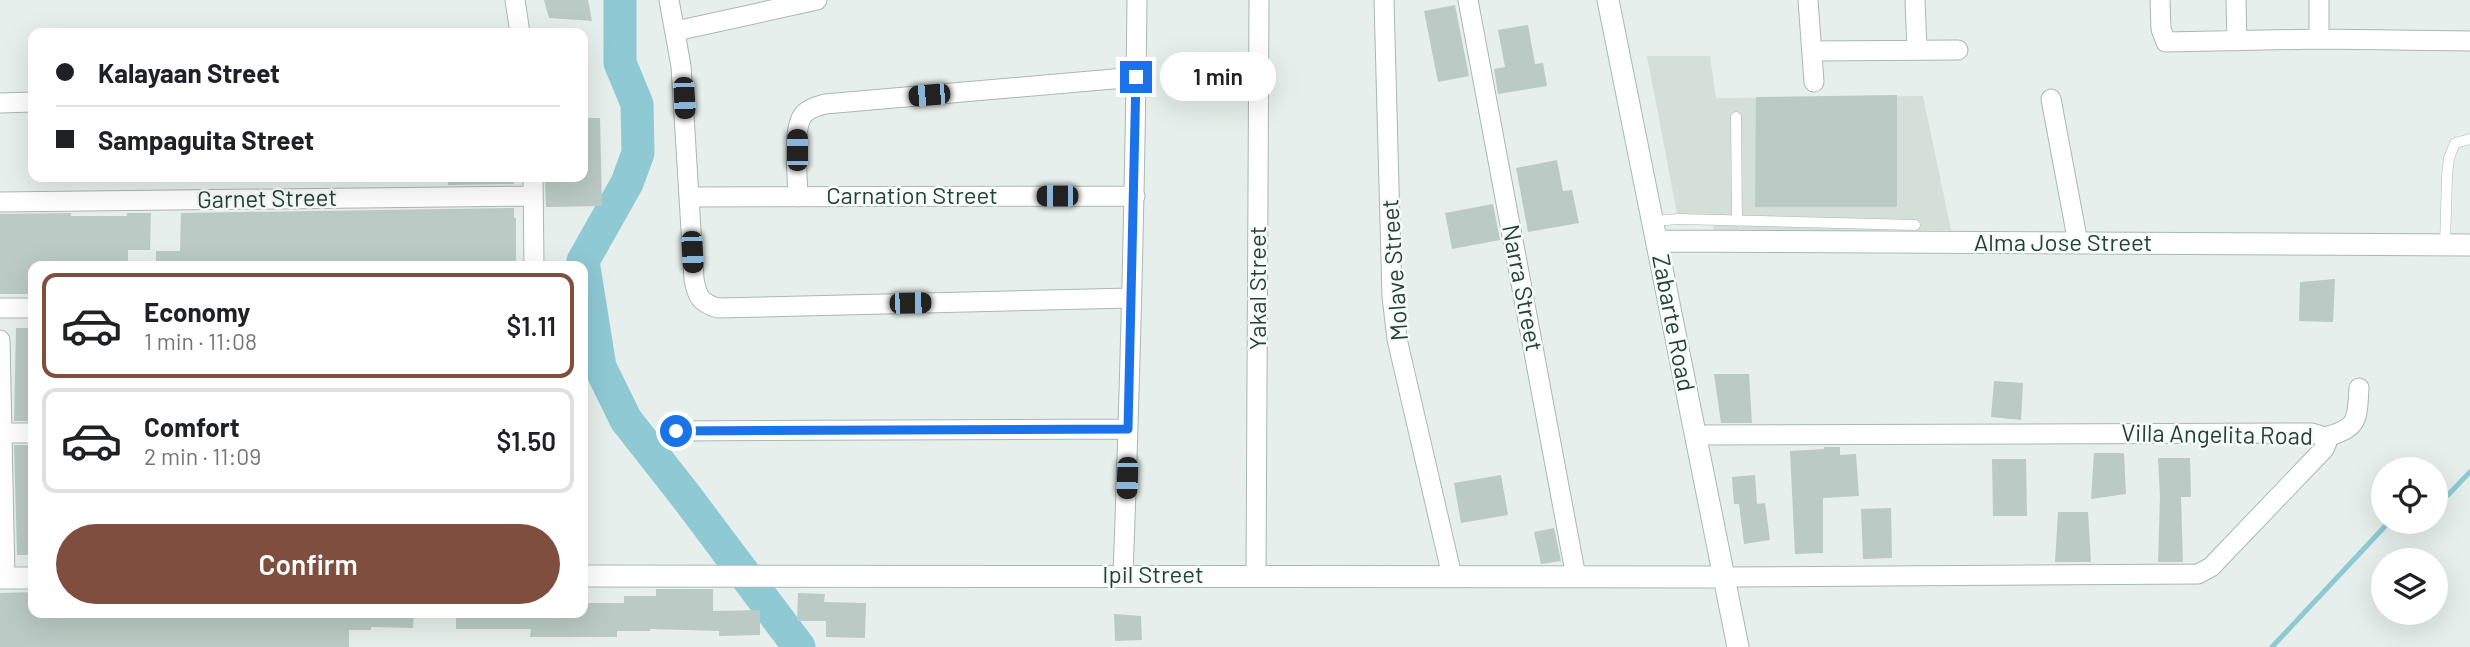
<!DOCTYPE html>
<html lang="en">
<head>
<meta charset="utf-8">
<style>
	:root { --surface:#fff; --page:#f6f6f6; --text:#202124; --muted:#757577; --line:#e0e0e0; --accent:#7f4e3f }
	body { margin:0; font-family:Barlow,sans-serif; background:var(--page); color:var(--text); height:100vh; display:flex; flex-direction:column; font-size:26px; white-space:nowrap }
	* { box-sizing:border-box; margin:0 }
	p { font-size:23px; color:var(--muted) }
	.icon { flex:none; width:38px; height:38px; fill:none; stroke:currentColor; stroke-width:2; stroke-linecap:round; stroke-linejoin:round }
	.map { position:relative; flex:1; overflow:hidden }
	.sheet { position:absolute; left:28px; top:261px; width:560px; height:357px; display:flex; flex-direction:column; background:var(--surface); border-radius:14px; box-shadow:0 7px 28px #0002 }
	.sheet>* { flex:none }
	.top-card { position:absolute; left:28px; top:28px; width:560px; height:154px; border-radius:14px; box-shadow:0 7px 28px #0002; display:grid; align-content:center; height:154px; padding:0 28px; background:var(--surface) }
	.fabs { position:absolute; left:2371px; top:457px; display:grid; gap:14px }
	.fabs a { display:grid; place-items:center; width:77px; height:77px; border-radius:50%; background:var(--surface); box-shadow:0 7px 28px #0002; font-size:35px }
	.end { position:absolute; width:32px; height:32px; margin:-16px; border:9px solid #1a73e8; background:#fff; box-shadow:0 0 0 4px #fff }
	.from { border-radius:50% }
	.bubble { position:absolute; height:49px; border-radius:24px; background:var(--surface); box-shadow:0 7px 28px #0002; font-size:23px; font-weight:600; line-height:49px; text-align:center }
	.car { position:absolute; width:21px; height:42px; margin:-21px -10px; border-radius:9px; box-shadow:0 0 5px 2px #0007; background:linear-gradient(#222 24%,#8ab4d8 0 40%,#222 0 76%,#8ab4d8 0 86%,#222 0) }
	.top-card b { display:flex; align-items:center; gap:24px; height:66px; font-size:26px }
	.top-card b+b { border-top:2px solid var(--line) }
	.top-card i { width:18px; height:18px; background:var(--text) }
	ul { padding:12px 0 0; list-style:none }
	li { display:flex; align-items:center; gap:21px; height:105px; margin:0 14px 10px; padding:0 14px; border:4px solid var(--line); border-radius:14px }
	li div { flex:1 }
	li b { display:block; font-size:26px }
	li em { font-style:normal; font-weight:600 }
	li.current { border-color:var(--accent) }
	li>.icon { width:63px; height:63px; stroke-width:1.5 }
	.action { display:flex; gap:14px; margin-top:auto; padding:14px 28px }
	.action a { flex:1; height:80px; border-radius:42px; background:var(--accent); color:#fff; font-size:28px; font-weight:600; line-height:80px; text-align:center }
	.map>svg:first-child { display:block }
	.built { fill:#d4dfda }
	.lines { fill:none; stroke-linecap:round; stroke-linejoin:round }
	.stream { stroke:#8ec9d4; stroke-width:5 }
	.river { stroke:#8ec9d4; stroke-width:33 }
	.building { fill:#bbcac4 }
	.lane-casing { stroke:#a8b8b2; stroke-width:11 }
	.street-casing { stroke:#a8b8b2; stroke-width:21 }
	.secondary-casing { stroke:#a4bbb3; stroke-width:23 }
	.lane { stroke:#fff; stroke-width:10 }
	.street { stroke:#fff; stroke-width:19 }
	.secondary { stroke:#fff; stroke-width:21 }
	.route { stroke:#1a73e8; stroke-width:9 }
	.labels { text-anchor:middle; stroke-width:5; stroke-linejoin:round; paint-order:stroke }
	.street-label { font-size:24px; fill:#24423a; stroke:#f7fbf9 }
</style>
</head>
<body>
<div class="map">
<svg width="2470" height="647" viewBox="0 0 2470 647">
	<rect width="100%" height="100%" fill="#e6efeb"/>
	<path class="built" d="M1647,56H1710L1716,98L1923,96L1951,230L1714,231L1713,223L1679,224Z"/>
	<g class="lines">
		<path class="stream" d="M2436,500L2448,495L2470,472
			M2272,647L2389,522"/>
		<path class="river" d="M620,0V63L637,104L638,153L627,183L583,261L600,367L626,420L685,495L799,647"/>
	</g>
	<path class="building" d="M544,0H588L592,21L549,18Z
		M1455,5L1469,76L1438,82L1424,11Z
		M1528,25L1535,64L1543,63L1547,86L1498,94L1494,69L1505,67L1498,30Z
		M1897,95V207H1755L1756,97Z
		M583,118H600L602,206L546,207L545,177H583Z
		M1557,160L1563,191L1572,190L1579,223L1528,232L1516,168Z
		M448,177H514V184L448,185Z
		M1493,204L1500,240L1452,249L1445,213Z
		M514,208V218H516V266H156V251H180L181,213Z
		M71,213V216H127V213H151L150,250H128V266H33V294H0V214Z
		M2335,279L2333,322L2299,321L2300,282Z
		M16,328H33V421H14Z
		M1714,374H1749L1752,423H1721Z
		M1994,381L2023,383L2021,420L1991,417Z
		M14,445H33V555H17Z
		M1824,447H1840V455L1856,454L1859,496L1823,498V553L1795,554L1790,451L1824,449Z
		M2094,453H2124L2126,494L2091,499Z
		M2158,458H2190L2191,497H2181L2183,562H2158L2160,497Z
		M1992,459H2026L2027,516H1993Z
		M1501,475L1508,515L1461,523L1454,483Z
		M1755,475L1757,504L1765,503L1770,540L1744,544L1739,504H1734L1732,477Z
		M1891,508L1892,558L1863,559L1861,509Z
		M2058,512H2088L2091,562H2055Z
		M1554,528L1561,561L1541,564L1534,532Z
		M656,589H713V611L760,610V635L719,636V631L650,629V631H617V637H530L531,629H456V612H584V603H624V596H656Z
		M33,592V612H49V617H82V612H414L413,628L371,627V630H349V647H0V593Z
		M798,593L825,594L824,602L866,603L865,638L826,637V621H797Z
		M1114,614L1141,616L1142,640L1115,641Z"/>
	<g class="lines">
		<g class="lane-casing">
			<path id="lane" d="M1736,117L1737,221
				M1653,221L1679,219L1915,225
				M2445,245L2447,176L2449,158L2455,143L2470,139"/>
		</g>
		<g class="street-casing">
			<path id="street" d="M515,0L520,33
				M669,0L681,66L694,279C697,296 700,303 718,308L1130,298
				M1384,0L1392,297L1397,339L1452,576
				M1468,0L1576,577
				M1808,0L1814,82
				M1915,0L1917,50
				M2160,0L2161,29L2166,42L2319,39L2470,41
				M2236,0L2237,41
				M676,31L817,0
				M2319,39V0
				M1812,51L1958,50
				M2051,99L2078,243
				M0,103L33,102
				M533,177L534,266
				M689,197L1135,196
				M798,197C798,178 791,125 805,113C810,108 818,106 825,104L1136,77
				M0,202L533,196
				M0,308H33
				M0,340L5,578
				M676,431L1128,429
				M4,433H33
				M1695,435L2312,433L2325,437
				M2325,437C2359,428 2357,420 2359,388
				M1123,575C1130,384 1135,192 1137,0
				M1256,575L1259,0
				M1724,577L2198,574L2211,567L2324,449L2327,442L2325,437"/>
		</g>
		<g class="secondary-casing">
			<path id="secondary" d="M1608,0L1738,647
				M1657,241L2470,245
				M583,576L1724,577
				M0,578H33"/>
		</g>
		<use href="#lane" class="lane"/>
		<use href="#street" class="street"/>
		<use href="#secondary" class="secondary"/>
	</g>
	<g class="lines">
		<path class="route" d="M676,431L1128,429L1136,77"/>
	</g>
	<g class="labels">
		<g class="street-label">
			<text x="912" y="204">Carnation Street</text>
			<text transform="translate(267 199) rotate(-1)" y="8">Garnet Street</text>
			<text x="2063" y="251">Alma Jose Street</text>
			<text transform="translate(1395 270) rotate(-94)" y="8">Molave Street</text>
			<text transform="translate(1258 288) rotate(-90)" y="8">Yakal Street</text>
			<text transform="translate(1522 288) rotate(79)" y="8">Narra Street</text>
			<text transform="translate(1673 323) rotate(79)" y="8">Zabarte Road</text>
			<text transform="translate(2217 435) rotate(1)" y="8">Villa Angelita Road</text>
			<text x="1153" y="583">Ipil Street</text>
		</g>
	</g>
</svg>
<div class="fabs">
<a><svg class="icon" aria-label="locate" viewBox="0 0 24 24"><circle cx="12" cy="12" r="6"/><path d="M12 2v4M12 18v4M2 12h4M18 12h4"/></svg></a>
<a><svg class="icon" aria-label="layers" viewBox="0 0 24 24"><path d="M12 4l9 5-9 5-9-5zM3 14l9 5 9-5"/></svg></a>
</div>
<i class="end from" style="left:676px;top:431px"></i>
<i class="end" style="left:1136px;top:77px"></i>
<div class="bubble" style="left:1160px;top:52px;width:116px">1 min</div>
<i class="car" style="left:929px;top:95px;rotate:265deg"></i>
<i class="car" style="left:684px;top:98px;rotate:177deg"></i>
<i class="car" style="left:797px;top:150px;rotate:0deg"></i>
<i class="car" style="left:1057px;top:196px;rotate:270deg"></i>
<i class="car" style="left:692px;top:252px;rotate:177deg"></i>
<i class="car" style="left:910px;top:303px;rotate:89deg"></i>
<i class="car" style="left:1127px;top:478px;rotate:182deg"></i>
<div class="top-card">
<b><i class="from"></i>Kalayaan Street</b>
<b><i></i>Sampaguita Street</b>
</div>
<section class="sheet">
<ul>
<li class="current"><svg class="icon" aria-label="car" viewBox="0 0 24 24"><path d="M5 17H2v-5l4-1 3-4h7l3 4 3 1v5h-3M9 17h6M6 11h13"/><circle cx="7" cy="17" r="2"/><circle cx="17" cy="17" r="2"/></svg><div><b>Economy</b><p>1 min · 11:08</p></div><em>$1.11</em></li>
<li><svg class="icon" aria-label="car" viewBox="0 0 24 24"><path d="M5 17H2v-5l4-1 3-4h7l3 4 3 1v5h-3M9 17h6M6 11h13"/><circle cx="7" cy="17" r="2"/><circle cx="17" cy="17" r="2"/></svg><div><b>Comfort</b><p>2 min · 11:09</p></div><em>$1.50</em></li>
</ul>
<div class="action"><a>Confirm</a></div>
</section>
</div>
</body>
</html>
